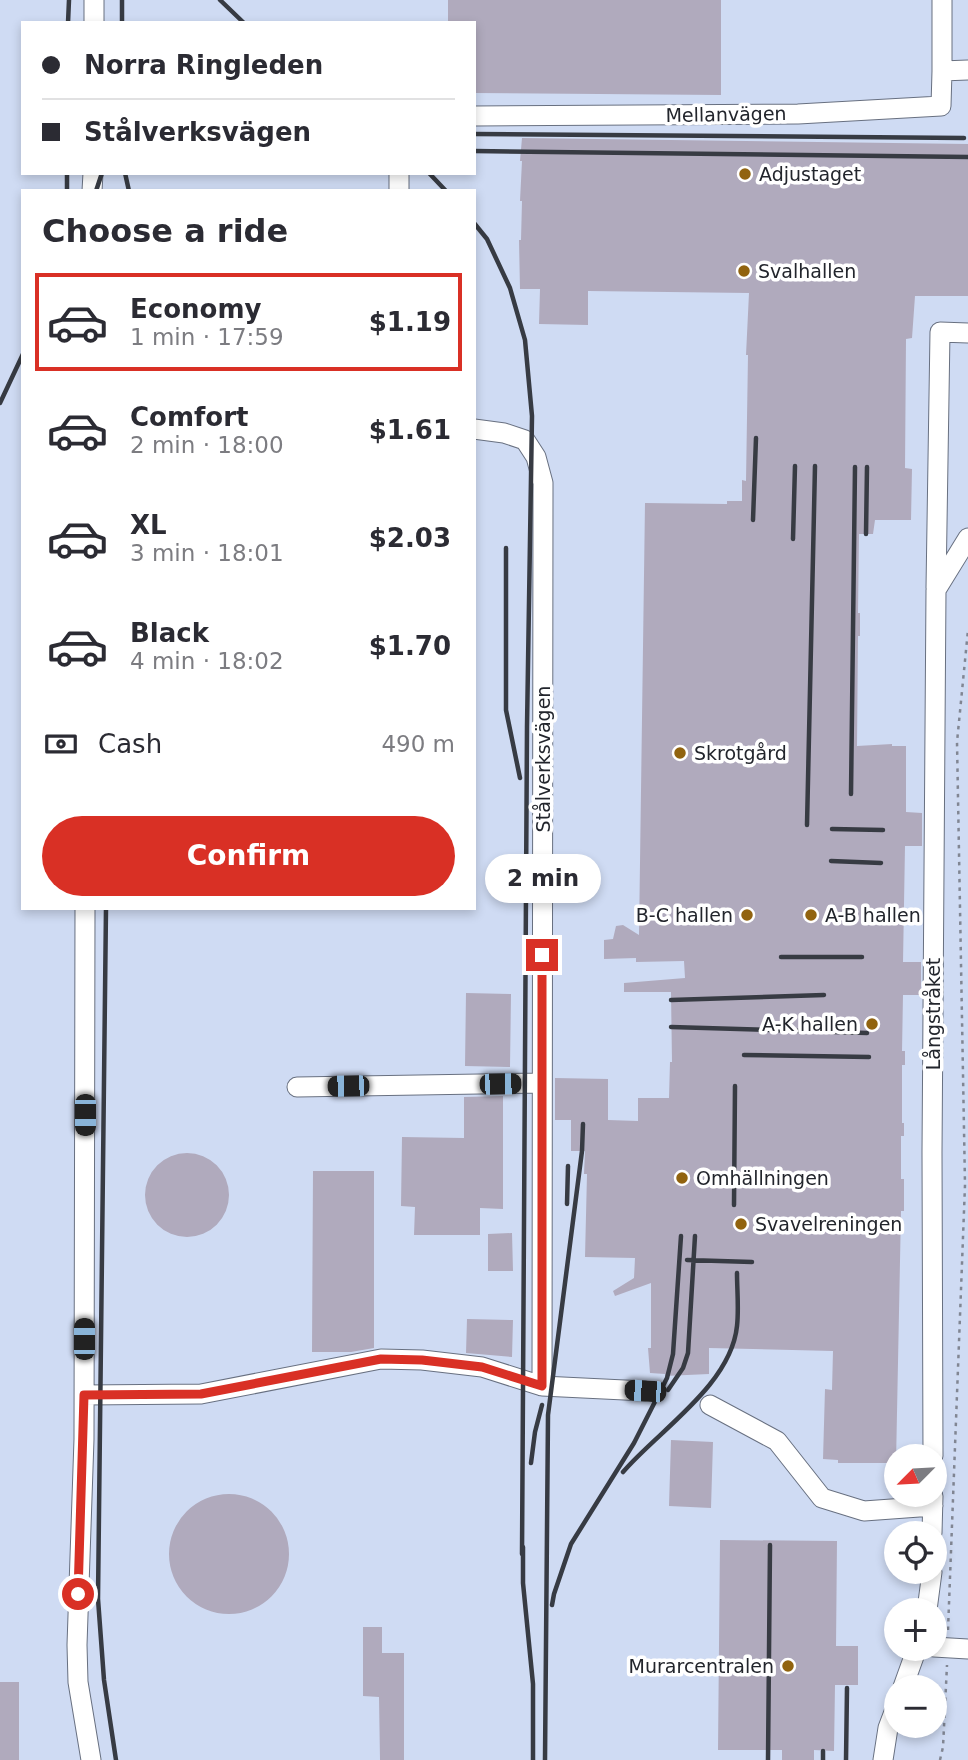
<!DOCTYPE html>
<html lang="en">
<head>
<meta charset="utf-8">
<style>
	:root { --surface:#fff; --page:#f2f2f3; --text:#2b2b33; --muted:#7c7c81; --line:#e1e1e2; --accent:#d93025 }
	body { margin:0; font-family:"DejaVu Sans",sans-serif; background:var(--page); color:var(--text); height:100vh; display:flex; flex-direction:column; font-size:26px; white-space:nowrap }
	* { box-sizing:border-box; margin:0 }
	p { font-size:23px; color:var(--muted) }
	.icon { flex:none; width:38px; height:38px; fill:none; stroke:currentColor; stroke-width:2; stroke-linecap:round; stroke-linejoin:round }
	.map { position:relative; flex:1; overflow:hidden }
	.side { position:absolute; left:21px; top:189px; width:455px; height:721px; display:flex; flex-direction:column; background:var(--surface); border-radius:0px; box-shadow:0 4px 10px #0003 }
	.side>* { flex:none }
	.banner { position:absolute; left:21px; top:21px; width:455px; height:154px; border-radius:0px; box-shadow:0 4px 10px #0003; display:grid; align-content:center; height:154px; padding:0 21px; background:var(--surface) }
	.needle { width:46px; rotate:246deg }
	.tools { position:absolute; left:884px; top:1444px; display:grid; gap:14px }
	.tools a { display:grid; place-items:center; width:63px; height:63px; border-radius:50%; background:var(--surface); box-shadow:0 4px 10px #0003; font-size:35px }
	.end { position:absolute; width:32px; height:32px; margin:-16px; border:9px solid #d93025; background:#fff; box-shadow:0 0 0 4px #fff }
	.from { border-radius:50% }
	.bubble { position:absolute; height:49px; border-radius:24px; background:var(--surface); box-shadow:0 4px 10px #0003; font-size:23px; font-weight:800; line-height:49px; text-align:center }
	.car { position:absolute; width:21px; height:42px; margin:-21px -10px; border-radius:9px; box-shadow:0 0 5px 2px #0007; background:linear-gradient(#222 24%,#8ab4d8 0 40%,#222 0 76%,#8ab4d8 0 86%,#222 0) }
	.banner b { display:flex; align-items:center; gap:24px; height:66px; font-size:26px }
	.banner b+b { border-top:2px solid var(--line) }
	.banner i { width:18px; height:18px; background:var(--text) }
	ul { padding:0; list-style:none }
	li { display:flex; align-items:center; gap:21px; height:98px; margin:0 14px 10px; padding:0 7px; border:4px solid transparent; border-radius:0px }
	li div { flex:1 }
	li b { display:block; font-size:26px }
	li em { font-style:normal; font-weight:800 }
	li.selected { border-color:var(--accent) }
	li>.icon { width:63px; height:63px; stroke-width:1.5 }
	h2 { padding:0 21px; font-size:32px; line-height:84px }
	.pay { display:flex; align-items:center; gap:18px; height:77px; padding:0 21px; font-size:26px }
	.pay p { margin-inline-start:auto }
	.button { display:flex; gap:14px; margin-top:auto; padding:14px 21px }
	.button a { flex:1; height:80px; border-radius:42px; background:var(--accent); color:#fff; font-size:28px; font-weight:800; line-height:80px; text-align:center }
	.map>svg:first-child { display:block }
	.built { fill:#cfdbf3; fill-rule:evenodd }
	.building { fill:#b0aabd }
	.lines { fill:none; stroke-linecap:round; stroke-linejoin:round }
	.minor-casing { stroke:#687080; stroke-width:21 }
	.path { stroke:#818693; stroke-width:2.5; stroke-dasharray:3.5 5; stroke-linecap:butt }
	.minor { stroke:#fff; stroke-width:19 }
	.rail { stroke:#373b43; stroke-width:4.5 }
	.route { stroke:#d93025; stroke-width:9 }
	.poi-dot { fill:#91630f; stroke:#fff; stroke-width:2.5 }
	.labels { text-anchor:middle; stroke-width:7; stroke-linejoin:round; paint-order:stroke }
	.street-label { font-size:19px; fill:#22252c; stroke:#fff }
	.poi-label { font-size:19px; fill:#22252c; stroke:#fff; text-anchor:start }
</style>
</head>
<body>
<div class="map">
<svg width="968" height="1760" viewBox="0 0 968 1760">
	<rect width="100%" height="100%" fill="#dfe7fa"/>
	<path class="built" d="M0,0H968V1760H0ZM23,23H474V173H23ZM23,191H474V908H23ZM896,1456H934V1494H896ZM896,1533H934V1572H896ZM896,1610H934V1648H896ZM896,1687H934V1726H896Z"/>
	<path class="building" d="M448,0H721V95L474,93V23H448Z
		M522,138L968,144V296H915L912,338L906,339L905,468L912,469L911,520H875L873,534H859L858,613H860V636H858L857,746L892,744V746H906V812L922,813V846H905L903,962H921V995H903L902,1051H905V1065H902V1123H904V1136H901V1179H904V1211H901L896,1463H838V1460L823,1459L825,1389L832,1390L833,1351L709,1348V1374L665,1376V1374L650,1373L648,1348H651V1283L615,1296L613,1291L634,1278L635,1258L585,1257L587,1174H584L585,1151H571V1120H555V1078L608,1079V1120L638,1121V1098H669L670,1062H672L671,992H624V983L685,978L684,961L636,962V958L604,959V940L613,939L616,926L623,925L639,935L645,503L727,504V501H742V480L746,481L748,355H746L749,293L588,291V325L539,324L540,289H520L519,240H521L522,201H520L522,161H520Z
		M466,993L511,994L510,1067L465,1066Z
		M503,1096V1209L480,1208V1235H414L415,1207L401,1206L402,1137L464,1138V1097Z
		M145 1195a42 42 0 1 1 84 0a42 42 0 1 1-84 0Z
		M313,1171H374V1348L351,1352H312Z
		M512,1233L513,1271H488V1234Z
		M467,1319L513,1320L512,1357L466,1353Z
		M671,1440L713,1442L711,1508L669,1506Z
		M169 1554a60 60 0 1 1 120 0a60 60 0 1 1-120 0Z
		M720,1540L837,1541L836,1646H858V1685H835L834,1751L814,1750V1760H782V1750H718Z
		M363,1627H382V1653H404V1760H380L379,1697L363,1696Z
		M0,1682H19V1760H0Z"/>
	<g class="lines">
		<g class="minor-casing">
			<path id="minor" d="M942,0V71L968,70
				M94,23V0
				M474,116L798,114L941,106L942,71
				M399,173V191
				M92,191L93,173
				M474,429L504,433L525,440L536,457L543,483L542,1386
				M936,588L940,332L968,333
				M85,908L84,1439L77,1645L78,1682L91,1760
				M297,1087L542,1083
				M84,1395L201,1394L381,1359L422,1360L482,1367L542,1386L645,1391
				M710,1405L777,1441L822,1498L864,1511L933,1506
				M933,1456L932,1152L936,590L968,538
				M932,1533L933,1496
				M927,1610L932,1572
				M934,1647L968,1649
				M903,1687L917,1648
				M883,1760L888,1728L896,1707"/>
		</g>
		<path class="path" d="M948,1630L965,1185L957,742L968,630
			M940,1760L943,1747L947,1665"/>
		<use href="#minor" class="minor"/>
		<path class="rail" d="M220,0L244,23
			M68,23L69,0
			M122,23V0
			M474,134L964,138
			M474,151L968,157
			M125,173L129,191
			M429,173L446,191
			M67,191V173
			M96,191L102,173
			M474,223L487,239L510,288L525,340L532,416L527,727L522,1554
			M0,403L23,354
			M753,520L756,438
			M866,534L867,467
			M793,539L795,466
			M506,548V710L520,778
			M851,794L855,467
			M807,825L815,466
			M832,829L883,830
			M831,861L881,863
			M106,908L98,1599L104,1680L116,1760
			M781,957H862
			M671,1000L824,995
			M671,1027L867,1033
			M744,1055L869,1057
			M567,1204L568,1166
			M734,1205L735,1086
			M687,1260L752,1262
			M668,1390L683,1368L688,1353L695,1236
			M531,1463L535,1432L542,1405
			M623,1472C658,1431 731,1385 737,1326C739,1309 737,1290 737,1273
			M523,1547V1583L533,1684V1760
			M552,1605L554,1594L571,1544L634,1443L667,1378L673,1354L681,1236
			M823,1751V1760
			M545,1760L548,1415L582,1151L583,1124
			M768,1760L770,1545
			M846,1760L847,1688"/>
	</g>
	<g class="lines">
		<path class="route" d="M78,1594L84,1395L201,1394L381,1359L422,1360L482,1367L542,1386V955"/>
	</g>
	<g class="poi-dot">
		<circle cx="745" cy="174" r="7"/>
		<circle cx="744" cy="271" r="7"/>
		<circle cx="680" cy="753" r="7"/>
		<circle cx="747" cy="915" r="7"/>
		<circle cx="811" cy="915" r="7"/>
		<circle cx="872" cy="1024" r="7"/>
		<circle cx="682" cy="1178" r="7"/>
		<circle cx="741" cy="1224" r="7"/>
		<circle cx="788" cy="1666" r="7"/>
	</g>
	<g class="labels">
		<g class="street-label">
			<text transform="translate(726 114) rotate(-1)" y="7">Mellanvägen</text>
			<text transform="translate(543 759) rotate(-90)" y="7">Stålverksvägen</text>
			<text transform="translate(933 1014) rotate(-90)" y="7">Långstråket</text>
		</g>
		<g class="poi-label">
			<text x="759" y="181">Adjustaget</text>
			<text x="758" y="278">Svalhallen</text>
			<text x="694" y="760">Skrotgård</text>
			<text x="733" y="922" text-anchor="end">B-C hallen</text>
			<text x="825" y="922">A-B hallen</text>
			<text x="858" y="1031" text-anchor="end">A-K hallen</text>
			<text x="696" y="1185">Omhällningen</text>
			<text x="755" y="1231">Svavelreningen</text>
			<text x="774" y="1673" text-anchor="end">Murarcentralen</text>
		</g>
	</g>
</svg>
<div class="tools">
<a><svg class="needle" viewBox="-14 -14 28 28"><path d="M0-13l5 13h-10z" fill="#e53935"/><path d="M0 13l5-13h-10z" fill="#7c7c81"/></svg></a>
<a><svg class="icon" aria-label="locate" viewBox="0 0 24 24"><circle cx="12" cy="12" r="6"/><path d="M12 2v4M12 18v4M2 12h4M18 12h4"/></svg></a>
<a>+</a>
<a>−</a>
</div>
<i class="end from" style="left:78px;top:1594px"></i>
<i class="end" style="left:542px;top:955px"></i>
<div class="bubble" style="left:485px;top:854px;width:116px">2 min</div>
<i class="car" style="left:500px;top:1084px;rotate:89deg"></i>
<i class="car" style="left:348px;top:1086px;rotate:269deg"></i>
<i class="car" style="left:85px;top:1115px;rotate:180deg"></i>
<i class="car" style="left:84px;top:1339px;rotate:0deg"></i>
<i class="car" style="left:645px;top:1391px;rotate:274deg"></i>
<div class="banner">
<b><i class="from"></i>Norra Ringleden</b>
<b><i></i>Stålverksvägen</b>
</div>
<section class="side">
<h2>Choose a ride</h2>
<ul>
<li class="selected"><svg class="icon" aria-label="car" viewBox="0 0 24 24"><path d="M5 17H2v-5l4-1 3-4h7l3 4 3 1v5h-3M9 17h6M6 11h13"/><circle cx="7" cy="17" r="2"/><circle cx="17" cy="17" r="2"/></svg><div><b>Economy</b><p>1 min · 17:59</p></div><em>$1.19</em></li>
<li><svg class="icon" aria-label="car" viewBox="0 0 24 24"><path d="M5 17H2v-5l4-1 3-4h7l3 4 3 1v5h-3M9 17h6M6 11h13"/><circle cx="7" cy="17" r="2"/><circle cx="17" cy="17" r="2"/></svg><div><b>Comfort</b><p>2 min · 18:00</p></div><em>$1.61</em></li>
<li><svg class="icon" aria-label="car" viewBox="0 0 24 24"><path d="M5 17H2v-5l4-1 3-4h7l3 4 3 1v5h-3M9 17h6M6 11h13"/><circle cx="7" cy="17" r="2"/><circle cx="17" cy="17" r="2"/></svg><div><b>XL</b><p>3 min · 18:01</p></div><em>$2.03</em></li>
<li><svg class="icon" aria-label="car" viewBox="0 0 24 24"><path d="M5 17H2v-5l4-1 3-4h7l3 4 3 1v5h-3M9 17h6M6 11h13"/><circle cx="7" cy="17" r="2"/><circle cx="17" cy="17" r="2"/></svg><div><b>Black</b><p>4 min · 18:02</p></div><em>$1.70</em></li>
</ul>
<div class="pay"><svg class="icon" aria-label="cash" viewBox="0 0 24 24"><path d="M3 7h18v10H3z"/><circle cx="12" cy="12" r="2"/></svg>Cash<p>490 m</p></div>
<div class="button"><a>Confirm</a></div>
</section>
</div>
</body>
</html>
